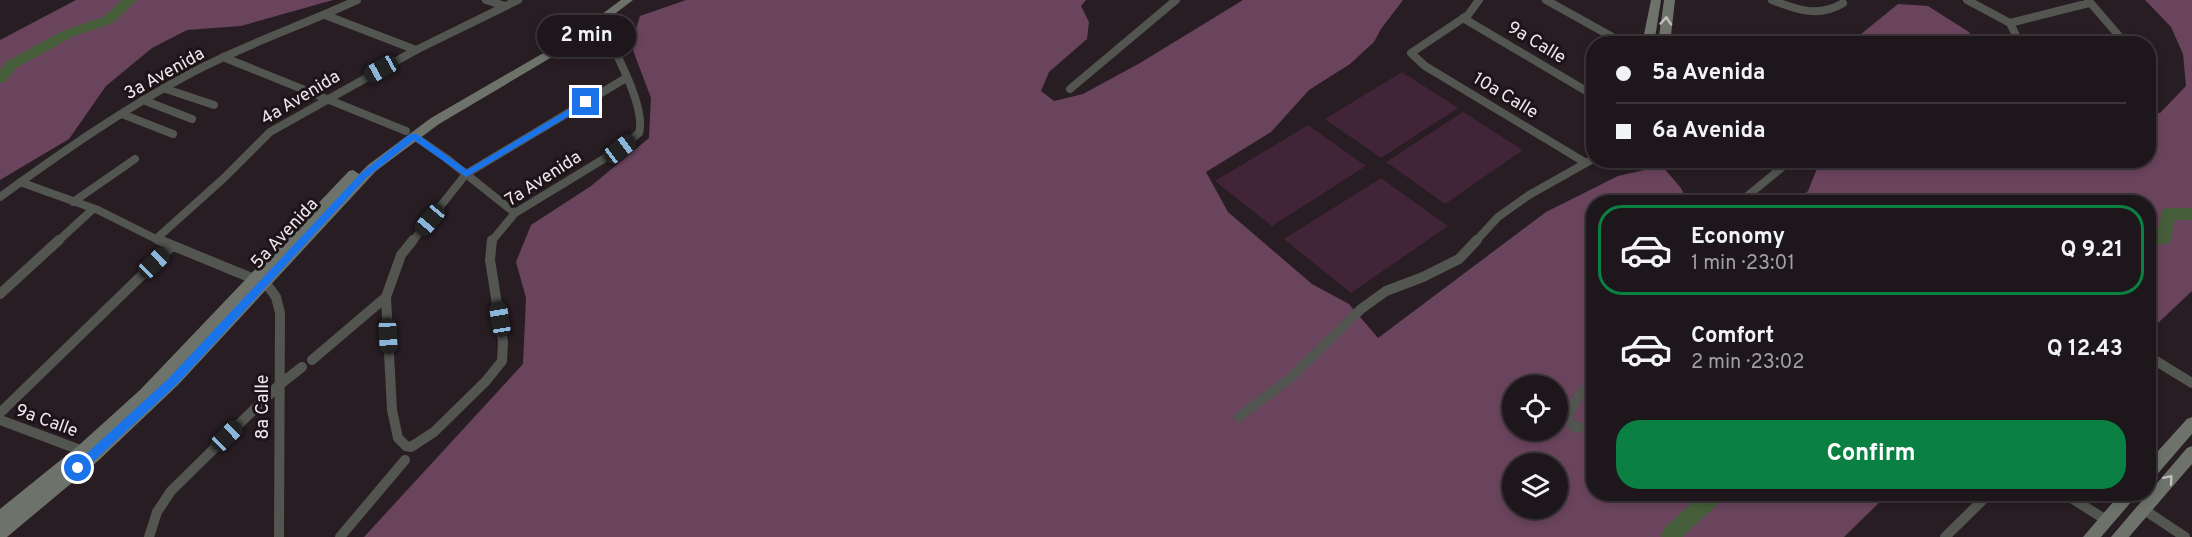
<!DOCTYPE html>
<html lang="en">
<head>
<meta charset="utf-8">
<style>
	:root { --surface:#1d161a; --page:#251f23; --text:#f1f3f6; --muted:#a09fa2; --line:#3b3539; --accent:#0b8043 }
	body { margin:0; font-family:Overpass,sans-serif; background:var(--page); color:var(--text); height:100vh; display:flex; flex-direction:column; font-size:22px; white-space:nowrap }
	* { box-sizing:border-box; margin:0 }
	p { font-size:20px; color:var(--muted) }
	.icon { flex:none; width:33px; height:33px; fill:none; stroke:currentColor; stroke-width:2; stroke-linecap:round; stroke-linejoin:round }
	.map { position:relative; flex:1; overflow:hidden }
	.drawer { position:absolute; left:1586px; top:195px; width:570px; height:306px; display:flex; flex-direction:column; background:var(--surface); border-radius:24px; box-shadow:0 3px 9px #0003,0 0 0 2px var(--line) }
	.drawer>* { flex:none }
	.hud { position:absolute; left:1586px; top:36px; width:570px; height:132px; border-radius:24px; box-shadow:0 3px 9px #0003,0 0 0 2px var(--line); display:grid; align-content:center; height:132px; padding:0 30px; background:var(--surface) }
	.tools { position:absolute; left:1502px; top:375px; display:grid; gap:12px }
	.tools a { display:grid; place-items:center; width:66px; height:66px; border-radius:50%; background:var(--surface); box-shadow:0 3px 9px #0003,0 0 0 2px var(--line); font-size:30px }
	.end { position:absolute; width:27px; height:27px; margin:-14px; border:8px solid #1a73e8; background:#fff; box-shadow:0 0 0 3px #fff }
	.from { border-radius:50% }
	.bubble { position:absolute; height:42px; border-radius:21px; background:var(--surface); box-shadow:0 3px 9px #0003,0 0 0 2px var(--line); font-size:20px; font-weight:700; line-height:42px; text-align:center }
	.car { position:absolute; width:18px; height:36px; margin:-18px -9px; border-radius:8px; box-shadow:0 0 4px 2px #0007; background:linear-gradient(#222 24%,#8ab4d8 0 40%,#222 0 76%,#8ab4d8 0 86%,#222 0) }
	.hud b { display:flex; align-items:center; gap:21px; height:57px; font-size:22px }
	.hud b+b { border-top:2px solid var(--line) }
	.hud i { width:15px; height:15px; background:var(--text) }
	ul { padding:10px 0 0; list-style:none }
	li { display:flex; align-items:center; gap:18px; height:90px; margin:0 12px 9px; padding:0 18px; border:3px solid transparent; border-radius:24px }
	li div { flex:1 }
	li b { display:block; font-size:22px }
	li em { font-style:normal; font-weight:700 }
	li.active { border-color:var(--accent) }
	li>.icon { width:54px; height:54px; stroke-width:1.5 }
	.button { display:flex; gap:12px; margin-top:auto; padding:12px 30px }
	.button a { flex:1; height:69px; border-radius:24px; background:var(--accent); color:#fff; font-size:24px; font-weight:700; line-height:69px; text-align:center }
	.map>svg:first-child { display:block }
	.green { fill:#412437 }
	.forest { fill:#6a445d; fill-rule:evenodd }
	.lines { fill:none; stroke-linecap:round; stroke-linejoin:round }
	.river { fill:#455e39; fill-rule:evenodd }
	.street-far1 { stroke:#525550; stroke-width:8 }
	.street { stroke:#525550; stroke-width:10 }
	.secondary { fill:#6d736b; fill-rule:evenodd }
	.oneway { stroke:#c1bebe }
	.route { fill:#1a73e8 }
	.labels { text-anchor:middle; stroke-width:6; stroke-linejoin:round; paint-order:stroke }
	.street-label { font-size:18px; fill:#eee7eb; stroke:#1d1419 }
</style>
</head>
<body>
<div class="map">
<svg width="2192" height="537" viewBox="0 0 2192 537">
	<rect width="100%" height="100%" fill="#271d23"/>
	<path class="green" d="M1402,72L1458,108L1381,158L1325,119Z
		M1463,112L1523,150L1445,204L1386,162Z
		M1308,125L1366,166L1272,226L1215,181Z
		M1381,178L1448,226L1351,293L1284,239Z"/>
	<path class="forest" d="M76,0H333L241,26L187,30L152,48L106,86L69,139L0,180V40Z
		M686,0H1086L1081,6L1089,22L1087,39L1049,72L1041,91L1054,101L1083,94L1140,63L1243,0H1403L1381,29L1374,42L1350,64L1309,90L1271,132L1206,172L1228,212L1312,284L1349,304L1378,338L1546,212L1618,176L1662,166L1681,188L1688,202H1593V494H1888L1844,537H364L523,364L526,298L516,262L531,225L591,186L649,138L651,98L631,45L640,16ZM1512,386H1557V430H1512ZM1512,464H1557V508H1512Z
		M2145,0H2192V291L2158,323L2148,322V202H1795L1808,191L1820,161L2148,160V113H2160L2186,86L2183,54L2171,27Z
		M1898,4L1928,6L1969,32L1974,43H1850Z"/>
	<g class="lines">
		<path class="river" d="M122,0H137L113,23L72,37L16,68L5,82L0,83V70L6,62L62,31L103,17Z
			M2168,208H2192V220H2175L2170,243L2148,247V235L2157,234L2162,210Z
			M1702,494H1725L1722,500L1682,537H1661L1664,528Z"/>
		<path class="street-far1" d="M486,0L505,6
			M1479,0L1468,15L1411,53L1425,66L1586,163
			M1546,0L1625,44
			M1772,0C1797,10 1819,18 1843,3
			M1967,0L2010,23L2020,44
			M2088,0L2126,44
			M325,15L416,50
			M1463,18L1593,95
			M2010,23L2089,3
			M223,57L406,131
			M163,88L214,105
			M1070,89L1176,0
			M143,100L192,119
			M122,114L173,134
			M414,136L446,158L515,213
			M20,182L98,210L162,242
			M0,197C62,152 125,108 193,72C246,44 303,25 357,0
			M73,202L135,159
			M1740,202L1791,160
			M156,239L224,178L270,132L416,50L518,0
			M57,242L93,209
			M412,242L466,174L626,78
			M491,242L515,213L620,149L639,133C647,107 612,46 600,21
			M1475,242L1498,217L1529,195L1593,159"/>
		<path class="street" d="M159,240L254,279
			M265,282L276,297L280,313L279,537
			M0,294L59,240
			M386,297L392,410L398,438L406,446L411,447L434,432L486,381L502,361L503,342L490,260L492,240
			M2148,356L2192,383
			M312,360L386,297L401,255L413,240
			M1593,382L1578,397L1567,418L1574,427L1593,428
			M0,413L172,246
			M1239,417L1289,379L1361,309L1386,291L1423,277L1459,259L1477,240
			M0,420L83,451
			M2065,494L2106,520
			M2143,509L2185,537
			M149,537L157,512L171,491L278,386L302,367
			M340,537L405,460
			M1945,537L1989,494"/>
		<path class="secondary" d="M621,0H633L579,41L439,124L376,171L178,385L98,461L7,537H0V509L78,446L140,390L349,171L353,170L359,174L368,165L431,118L571,37Z
			M1651,0H1661L1654,44H1642Z
			M1664,0H1675L1670,44H1658Z
			M2192,417V434L2154,478L2148,480V462L2187,419Z
			M2192,446V464L2129,537H2111L2187,448Z
			M2120,494H2138L2101,537H2083Z"/>
	</g>
	<defs><path id="oneway-chevron" d="M-2-3.5L2.5 0L-2 3.5" fill="none" stroke-width="1.6" stroke-linecap="round" stroke-linejoin="round" transform="scale(1.5)"/></defs>
	<g class="oneway">
		<use href="#oneway-chevron" transform="translate(1666 21) rotate(-86)"/>
		<use href="#oneway-chevron" transform="translate(2169 479) rotate(-49)"/>
	</g>
	<path class="route" d="M586,99L591,102L589,104L466,177L414,140L366,178L177,384L82,472H74V465L169,378L360,174L410,134H417L467,170Z"/>
	<g class="labels">
		<g class="street-label">
			<text transform="translate(1537 42) rotate(31)" y="6">9a Calle</text>
			<text transform="translate(164 73) rotate(-29)" y="6">3a Avenida</text>
			<text transform="translate(1506 95) rotate(31)" y="6">10a Calle</text>
			<text transform="translate(300 97) rotate(-31)" y="6">4a Avenida</text>
			<text transform="translate(543 178) rotate(-33)" y="6">7a Avenida</text>
			<text transform="translate(284 233) rotate(-47)" y="6">5a Avenida</text>
			<text transform="translate(262 407) rotate(-90)" y="6">8a Calle</text>
			<text transform="translate(47 420) rotate(20)" y="6">9a Calle</text>
		</g>
	</g>
</svg>
<div class="tools">
<a><svg class="icon" aria-label="locate" viewBox="0 0 24 24"><circle cx="12" cy="12" r="6"/><path d="M12 2v4M12 18v4M2 12h4M18 12h4"/></svg></a>
<a><svg class="icon" aria-label="layers" viewBox="0 0 24 24"><path d="M12 4l9 5-9 5-9-5zM3 14l9 5 9-5"/></svg></a>
</div>
<i class="end from" style="left:78px;top:468px"></i>
<i class="end" style="left:586px;top:102px"></i>
<div class="bubble" style="left:537px;top:15px;width:99px">2 min</div>
<i class="car" style="left:381px;top:69px;rotate:241deg"></i>
<i class="car" style="left:620px;top:149px;rotate:53deg"></i>
<i class="car" style="left:430px;top:220px;rotate:220deg"></i>
<i class="car" style="left:154px;top:263px;rotate:46deg"></i>
<i class="car" style="left:500px;top:319px;rotate:351deg"></i>
<i class="car" style="left:388px;top:336px;rotate:177deg"></i>
<i class="car" style="left:227px;top:436px;rotate:46deg"></i>
<div class="hud">
<b><i class="from"></i>5a Avenida</b>
<b><i></i>6a Avenida</b>
</div>
<section class="drawer">
<ul>
<li class="active"><svg class="icon" aria-label="car" viewBox="0 0 24 24"><path d="M5 17H2v-5l4-1 3-4h7l3 4 3 1v5h-3M9 17h6M6 11h13"/><circle cx="7" cy="17" r="2"/><circle cx="17" cy="17" r="2"/></svg><div><b>Economy</b><p>1 min · 23:01</p></div><em>Q 9.21</em></li>
<li><svg class="icon" aria-label="car" viewBox="0 0 24 24"><path d="M5 17H2v-5l4-1 3-4h7l3 4 3 1v5h-3M9 17h6M6 11h13"/><circle cx="7" cy="17" r="2"/><circle cx="17" cy="17" r="2"/></svg><div><b>Comfort</b><p>2 min · 23:02</p></div><em>Q 12.43</em></li>
</ul>
<div class="button"><a>Confirm</a></div>
</section>
</div>
</body>
</html>
